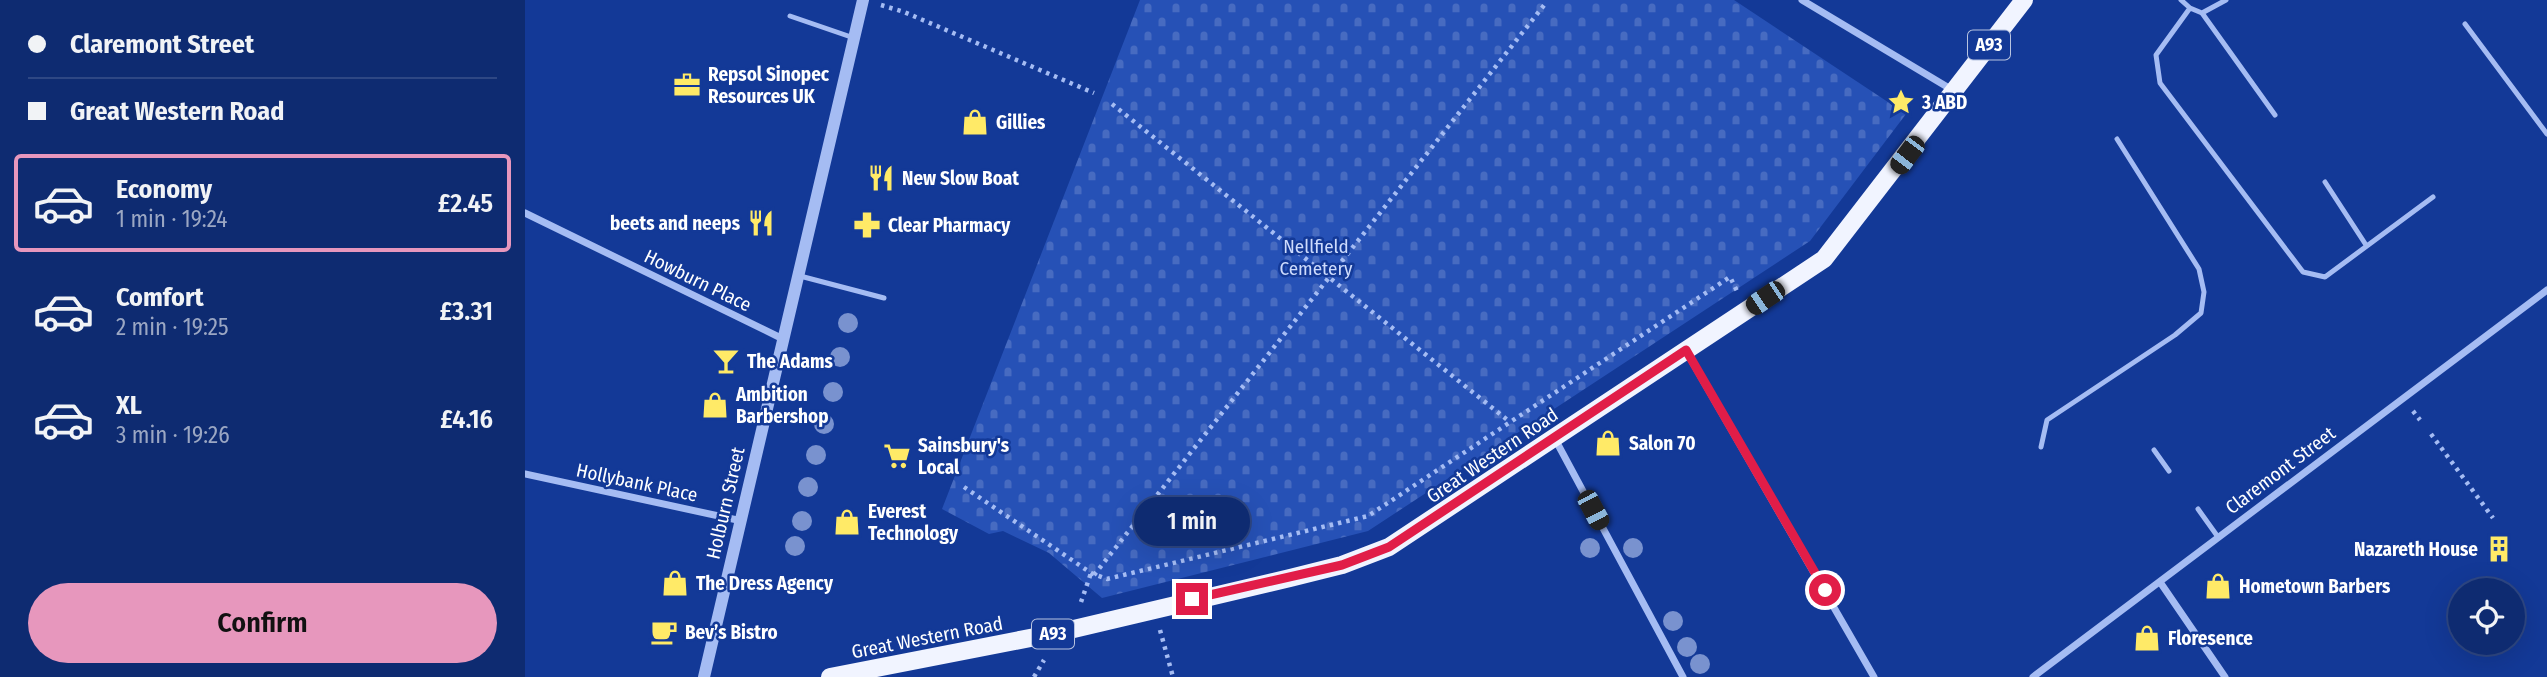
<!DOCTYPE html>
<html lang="en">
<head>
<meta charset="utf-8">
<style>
	:root { --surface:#0e2b71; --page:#1c3779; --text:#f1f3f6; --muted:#9ba7c3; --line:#2e4784; --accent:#e797bd }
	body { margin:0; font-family:"Fira Sans Condensed",sans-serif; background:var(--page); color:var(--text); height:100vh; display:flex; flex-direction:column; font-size:26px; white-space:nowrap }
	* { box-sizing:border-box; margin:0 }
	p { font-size:23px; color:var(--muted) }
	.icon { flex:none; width:38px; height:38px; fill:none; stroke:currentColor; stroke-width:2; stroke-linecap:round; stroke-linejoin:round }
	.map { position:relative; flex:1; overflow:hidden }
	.panel { display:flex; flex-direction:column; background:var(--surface); width:525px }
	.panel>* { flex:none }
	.top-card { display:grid; align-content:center; height:154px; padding:0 28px; background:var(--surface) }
	.controls { position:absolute; left:1923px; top:578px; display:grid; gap:14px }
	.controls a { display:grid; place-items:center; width:77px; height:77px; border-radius:50%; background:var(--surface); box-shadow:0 7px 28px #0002,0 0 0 2px var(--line); font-size:35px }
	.end { position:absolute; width:32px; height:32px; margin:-16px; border:9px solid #e11d48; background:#fff; box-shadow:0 0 0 4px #fff }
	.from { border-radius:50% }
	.bubble { position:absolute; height:49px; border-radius:24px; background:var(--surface); box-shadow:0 7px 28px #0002,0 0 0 2px var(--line); font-size:23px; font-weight:600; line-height:49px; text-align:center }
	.car { position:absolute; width:21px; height:42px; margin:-21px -10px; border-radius:9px; box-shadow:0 0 5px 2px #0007; background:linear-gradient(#222 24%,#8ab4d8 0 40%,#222 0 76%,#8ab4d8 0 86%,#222 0) }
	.top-card b { display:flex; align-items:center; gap:24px; height:66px; font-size:26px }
	.top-card b+b { border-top:2px solid var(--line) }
	.top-card i { width:18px; height:18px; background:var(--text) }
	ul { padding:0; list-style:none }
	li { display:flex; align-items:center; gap:21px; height:98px; margin:0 14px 10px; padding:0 14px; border:4px solid transparent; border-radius:7px }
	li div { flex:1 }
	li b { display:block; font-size:26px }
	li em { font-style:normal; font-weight:600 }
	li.on { border-color:var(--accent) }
	li>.icon { width:63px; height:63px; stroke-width:1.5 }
	.action { display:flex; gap:14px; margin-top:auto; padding:14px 28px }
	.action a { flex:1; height:80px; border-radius:42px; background:var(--accent); color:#111; font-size:28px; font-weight:600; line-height:80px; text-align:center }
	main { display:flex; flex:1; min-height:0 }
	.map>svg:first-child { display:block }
	.cemetery { fill:url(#cemetery-stones) }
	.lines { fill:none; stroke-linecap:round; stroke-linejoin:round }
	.path { stroke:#a5bcf3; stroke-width:4.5; stroke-dasharray:3.5 5; stroke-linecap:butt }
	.service { stroke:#a5bcf3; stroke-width:5 }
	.minor { stroke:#a5bcf3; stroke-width:7 }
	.tertiary { stroke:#a5bcf3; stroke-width:12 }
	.primary { stroke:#f1f4ff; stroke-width:18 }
	.tree { fill:#7992cf }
	.route { stroke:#e11d48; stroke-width:9 }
	.labels { text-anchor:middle; stroke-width:5; stroke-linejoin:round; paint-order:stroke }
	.shield { fill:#133997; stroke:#b8c4e0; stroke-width:2 }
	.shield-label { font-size:18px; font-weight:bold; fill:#fff }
	.poi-label { font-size:19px; font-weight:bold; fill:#fff; stroke:#133997; text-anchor:start }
	.park-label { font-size:19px; fill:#cddbfd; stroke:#133997 }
	.street-label { font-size:19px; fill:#fff; stroke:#133997 }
</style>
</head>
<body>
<main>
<section class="panel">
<div class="top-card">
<b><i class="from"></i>Claremont Street</b>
<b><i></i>Great Western Road</b>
</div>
<ul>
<li class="on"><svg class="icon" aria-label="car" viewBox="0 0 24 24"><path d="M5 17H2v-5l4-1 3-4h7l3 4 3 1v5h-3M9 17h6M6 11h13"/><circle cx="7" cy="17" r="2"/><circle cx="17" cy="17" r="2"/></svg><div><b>Economy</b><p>1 min · 19:24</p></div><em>£2.45</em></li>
<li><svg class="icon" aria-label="car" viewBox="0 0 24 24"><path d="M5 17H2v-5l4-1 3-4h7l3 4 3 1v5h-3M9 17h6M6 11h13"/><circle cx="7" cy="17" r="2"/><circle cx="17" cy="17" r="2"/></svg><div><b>Comfort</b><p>2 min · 19:25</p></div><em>£3.31</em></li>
<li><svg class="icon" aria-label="car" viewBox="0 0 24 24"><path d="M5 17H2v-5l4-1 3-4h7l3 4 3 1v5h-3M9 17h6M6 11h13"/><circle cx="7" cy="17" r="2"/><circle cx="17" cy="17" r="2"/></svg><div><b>XL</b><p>3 min · 19:26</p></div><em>£4.16</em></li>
</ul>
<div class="action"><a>Confirm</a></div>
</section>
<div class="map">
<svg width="2022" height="677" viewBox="0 0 2022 677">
	<defs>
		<pattern id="cemetery-stones" width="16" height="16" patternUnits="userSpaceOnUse" patternTransform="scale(1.75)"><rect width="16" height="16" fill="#2651b6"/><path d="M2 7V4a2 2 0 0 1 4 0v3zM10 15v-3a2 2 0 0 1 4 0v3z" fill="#476bc1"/></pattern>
	</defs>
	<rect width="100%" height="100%" fill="#133997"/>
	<path class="cemetery" d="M615,0H1209L1381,114L1285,241L843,531L577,598L524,553L478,531L464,534L417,509Z"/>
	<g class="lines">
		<path class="path" d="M356,5L379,12L569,93
			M587,104L985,422
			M1888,411L1895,420
			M1906,434L1968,518
			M439,487L566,573L582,579L843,516L1205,277L1212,291
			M569,575L1020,4
			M556,602L566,573
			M635,630L648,677
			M509,677L519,660"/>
		<path class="service" d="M1656,0L1665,8L1631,55L1635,83L1778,272L1800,277L1908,197
			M1665,8L1677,13L1701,0
			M1677,13L1750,115
			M265,16L329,38
			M1940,24L2022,134
			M1800,182L1841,245
			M275,276L359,298
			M1516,447L1522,420L1650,335L1676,313L1679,292L1674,269L1592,139
			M1629,450L1644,471
			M1673,509L1693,537"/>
		<path class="minor" d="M1277,0L1429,91
			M0,213L256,338
			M1161,351L1349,677
			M1030,439L1158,677
			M0,474L217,521
			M1635,582L1700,677
			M1508,677L2022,290"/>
		<path class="tertiary" d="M179,677L338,0"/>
		<path class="primary" d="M305,677L536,632L765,578L817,565L864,547L1299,259L1499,0"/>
	</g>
	<g class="tree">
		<circle cx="323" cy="323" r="10"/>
		<circle cx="315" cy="357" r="10"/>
		<circle cx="308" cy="392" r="10"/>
		<circle cx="299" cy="424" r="10"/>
		<circle cx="291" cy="455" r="10"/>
		<circle cx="283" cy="487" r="10"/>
		<circle cx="277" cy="521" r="10"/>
		<circle cx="270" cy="546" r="10"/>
		<circle cx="1065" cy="548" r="10"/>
		<circle cx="1108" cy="548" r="10"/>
		<circle cx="1148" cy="621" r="10"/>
		<circle cx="1162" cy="647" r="10"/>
		<circle cx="1175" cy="664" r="10"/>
	</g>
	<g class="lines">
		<path class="route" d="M667,599L817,565L864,547L1161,350L1300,590"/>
	</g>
	<defs>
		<g id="office-bare" transform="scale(2.1)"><path d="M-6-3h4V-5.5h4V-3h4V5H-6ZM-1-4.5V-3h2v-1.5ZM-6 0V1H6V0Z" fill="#ffea67" stroke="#133997" stroke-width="2.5" paint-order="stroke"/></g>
		<g id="sight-bare" transform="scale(2.1)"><path d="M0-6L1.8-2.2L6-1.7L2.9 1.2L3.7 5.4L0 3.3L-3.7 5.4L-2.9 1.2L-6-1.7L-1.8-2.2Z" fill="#ffea67" stroke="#133997" stroke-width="2.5" paint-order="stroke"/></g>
		<g id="shop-bare" transform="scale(2.1)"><path d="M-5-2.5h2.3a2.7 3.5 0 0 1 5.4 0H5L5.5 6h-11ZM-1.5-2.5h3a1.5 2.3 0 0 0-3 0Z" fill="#ffea67" stroke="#133997" stroke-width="2.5" paint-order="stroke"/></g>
		<g id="restaurant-bare" transform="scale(2.1)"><path d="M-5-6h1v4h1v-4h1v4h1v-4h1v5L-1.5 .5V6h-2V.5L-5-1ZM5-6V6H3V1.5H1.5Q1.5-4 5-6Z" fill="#ffea67" stroke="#133997" stroke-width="2.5" paint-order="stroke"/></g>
		<g id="pharmacy-bare" transform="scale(2.1)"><path d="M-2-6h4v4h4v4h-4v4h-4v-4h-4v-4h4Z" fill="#ffea67" stroke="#133997" stroke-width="2.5" paint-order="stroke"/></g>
		<g id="bar-bare" transform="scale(2.1)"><path d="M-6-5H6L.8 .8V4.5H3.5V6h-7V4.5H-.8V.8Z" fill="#ffea67" stroke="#133997" stroke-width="2.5" paint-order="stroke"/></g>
		<g id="supermarket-bare" transform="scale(2.1)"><path d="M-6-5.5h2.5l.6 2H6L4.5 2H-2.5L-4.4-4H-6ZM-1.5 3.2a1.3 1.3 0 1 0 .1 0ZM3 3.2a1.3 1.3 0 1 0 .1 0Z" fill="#ffea67" stroke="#133997" stroke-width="2.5" paint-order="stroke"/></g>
		<g id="building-bare" transform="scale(2.1)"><path d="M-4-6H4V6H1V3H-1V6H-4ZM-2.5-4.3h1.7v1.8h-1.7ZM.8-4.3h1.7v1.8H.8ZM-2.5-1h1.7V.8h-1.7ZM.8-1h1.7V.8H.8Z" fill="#ffea67" stroke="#133997" stroke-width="2.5" paint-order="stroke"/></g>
		<g id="cafe-bare" transform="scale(2.1)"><path d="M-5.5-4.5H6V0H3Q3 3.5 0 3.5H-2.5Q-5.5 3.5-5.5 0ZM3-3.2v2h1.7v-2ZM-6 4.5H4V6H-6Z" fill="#ffea67" stroke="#133997" stroke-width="2.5" paint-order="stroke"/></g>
	</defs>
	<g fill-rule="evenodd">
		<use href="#office-bare" x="162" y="85"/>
		<use href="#sight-bare" x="1376" y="102"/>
		<use href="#shop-bare" x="450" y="122"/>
		<use href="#restaurant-bare" x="356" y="178"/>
		<use href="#restaurant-bare" x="236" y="223"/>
		<use href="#pharmacy-bare" x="342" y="225"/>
		<use href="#bar-bare" x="201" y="361"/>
		<use href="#shop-bare" x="190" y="405"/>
		<use href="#shop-bare" x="1083" y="443"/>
		<use href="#supermarket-bare" x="372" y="456"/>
		<use href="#shop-bare" x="322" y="522"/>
		<use href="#building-bare" x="1974" y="549"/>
		<use href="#shop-bare" x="150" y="583"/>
		<use href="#shop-bare" x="1693" y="586"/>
		<use href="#cafe-bare" x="139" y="632"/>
		<use href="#shop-bare" x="1622" y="638"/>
	</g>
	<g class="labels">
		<g class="shield">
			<rect x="1443" y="30.5" width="42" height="29" rx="5"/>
			<rect x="507" y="619.5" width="42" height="29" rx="5"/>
		</g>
		<g class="shield-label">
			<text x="1464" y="51">A93</text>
			<text x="528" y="640">A93</text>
		</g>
		<g class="poi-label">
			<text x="183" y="81">Repsol Sinopec<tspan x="183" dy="22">Resources UK</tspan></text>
			<text x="1397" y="109">3 ABD</text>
			<text x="471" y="129">Gillies</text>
			<text x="377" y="185">New Slow Boat</text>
			<text x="215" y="230" text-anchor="end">beets and neeps</text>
			<text x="363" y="232">Clear Pharmacy</text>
			<text x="222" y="368">The Adams</text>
			<text x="211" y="401">Ambition<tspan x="211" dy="22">Barbershop</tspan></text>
			<text x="1104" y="450">Salon 70</text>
			<text x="393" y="452">Sainsbury's<tspan x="393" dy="22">Local</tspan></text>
			<text x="343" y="518">Everest<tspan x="343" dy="22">Technology</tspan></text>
			<text x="1953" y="556" text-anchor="end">Nazareth House</text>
			<text x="171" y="590">The Dress Agency</text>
			<text x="1714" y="593">Hometown Barbers</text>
			<text x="160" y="639">Bev’s Bistro</text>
			<text x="1643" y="645">Floresence</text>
		</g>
		<g class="park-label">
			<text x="791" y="253">Nellfield<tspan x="791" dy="22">Cemetery</tspan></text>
		</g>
		<g class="street-label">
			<text transform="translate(173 280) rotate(26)" y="7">Howburn Place</text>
			<text transform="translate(967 455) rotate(-34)" y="7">Great Western Road</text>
			<text transform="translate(1755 470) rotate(-37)" y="7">Claremont Street</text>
			<text transform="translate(112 482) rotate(12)" y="7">Hollybank Place</text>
			<text transform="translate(200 503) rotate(-77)" y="7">Holburn Street</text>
			<text transform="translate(402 637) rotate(-11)" y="7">Great Western Road</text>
		</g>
	</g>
</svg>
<div class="controls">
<a><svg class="icon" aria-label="locate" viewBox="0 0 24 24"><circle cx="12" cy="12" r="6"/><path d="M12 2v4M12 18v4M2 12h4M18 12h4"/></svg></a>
</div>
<i class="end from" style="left:1300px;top:590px"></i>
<i class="end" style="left:667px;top:599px"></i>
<div class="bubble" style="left:609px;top:497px;width:116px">1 min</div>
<i class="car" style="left:1382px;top:155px;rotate:217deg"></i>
<i class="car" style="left:1240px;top:298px;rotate:236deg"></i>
<i class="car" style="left:1068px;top:510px;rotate:152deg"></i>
</div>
</main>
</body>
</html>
